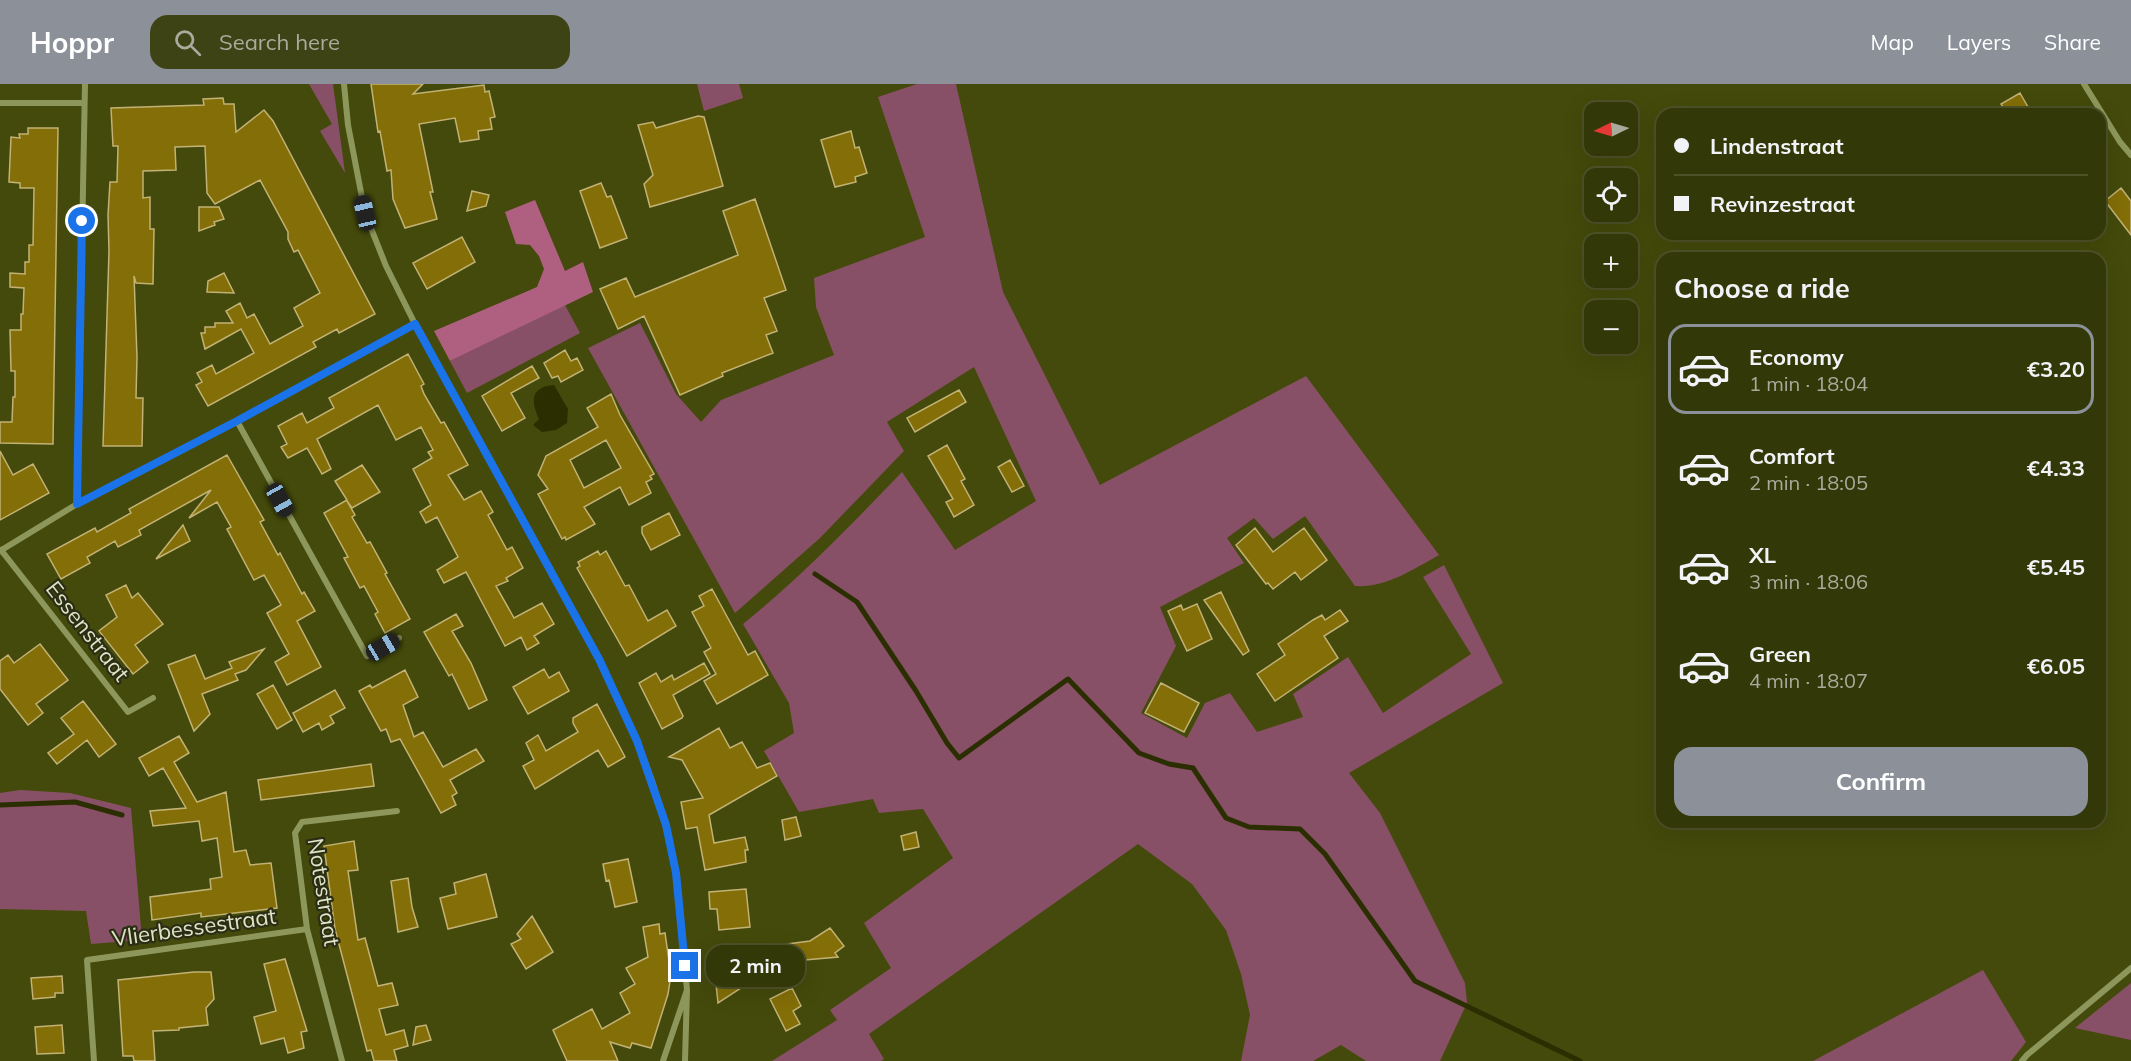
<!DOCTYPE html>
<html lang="en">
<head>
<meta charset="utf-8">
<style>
	:root { --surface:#333808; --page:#3e4316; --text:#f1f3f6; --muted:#a9ac9c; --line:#4e5229; --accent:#8c9099 }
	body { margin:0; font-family:Mulish,sans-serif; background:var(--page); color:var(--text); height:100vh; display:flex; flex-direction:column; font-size:22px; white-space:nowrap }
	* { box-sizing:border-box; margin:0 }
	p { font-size:20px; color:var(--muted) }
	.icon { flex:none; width:33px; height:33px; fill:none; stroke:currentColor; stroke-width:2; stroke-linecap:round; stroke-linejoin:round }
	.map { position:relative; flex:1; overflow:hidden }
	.panel { position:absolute; left:1656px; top:168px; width:450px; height:576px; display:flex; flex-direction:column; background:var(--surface); border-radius:18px; box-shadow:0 6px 24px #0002,0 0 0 2px var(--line) }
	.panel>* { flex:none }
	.guide { position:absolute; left:1656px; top:24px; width:450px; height:132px; border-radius:18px; box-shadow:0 6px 24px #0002,0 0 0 2px var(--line); display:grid; align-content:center; height:132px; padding:0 18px; background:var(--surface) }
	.needle { width:39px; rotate:265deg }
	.buttons { position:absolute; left:1584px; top:18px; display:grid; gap:12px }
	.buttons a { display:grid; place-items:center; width:54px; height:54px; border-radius:12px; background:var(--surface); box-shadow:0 6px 24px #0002,0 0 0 2px var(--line); font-size:30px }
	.end { position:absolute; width:27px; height:27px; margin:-14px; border:8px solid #1a73e8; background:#fff; box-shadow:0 0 0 3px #fff }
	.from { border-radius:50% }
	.bubble { position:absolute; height:42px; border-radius:18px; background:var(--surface); box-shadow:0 6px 24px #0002,0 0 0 2px var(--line); font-size:20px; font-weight:700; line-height:42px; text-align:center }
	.car { position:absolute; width:18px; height:36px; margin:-18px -9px; border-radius:8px; box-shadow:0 0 4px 2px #0007; background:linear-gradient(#222 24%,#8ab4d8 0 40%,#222 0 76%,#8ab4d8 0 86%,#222 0) }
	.guide b { display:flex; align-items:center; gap:21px; height:57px; font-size:22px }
	.guide b+b { border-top:2px solid var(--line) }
	.guide i { width:15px; height:15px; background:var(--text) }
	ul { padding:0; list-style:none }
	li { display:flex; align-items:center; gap:18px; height:90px; margin:0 12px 9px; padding:0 6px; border:3px solid transparent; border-radius:18px }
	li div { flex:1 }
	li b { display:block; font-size:22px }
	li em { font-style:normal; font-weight:700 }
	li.active { border-color:var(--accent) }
	li>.icon { width:54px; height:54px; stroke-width:1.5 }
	h2 { padding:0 18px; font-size:27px; line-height:72px }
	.cta { display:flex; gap:12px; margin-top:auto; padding:12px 18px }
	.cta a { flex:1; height:69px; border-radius:18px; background:var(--accent); color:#fff; font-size:24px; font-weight:700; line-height:69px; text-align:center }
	header { display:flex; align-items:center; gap:36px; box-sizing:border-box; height:84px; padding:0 30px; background:var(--accent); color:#fff }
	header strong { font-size:28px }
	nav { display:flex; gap:33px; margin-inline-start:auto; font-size:21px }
	.search { width:420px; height:54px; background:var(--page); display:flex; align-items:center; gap:15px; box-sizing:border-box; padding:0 21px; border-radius:18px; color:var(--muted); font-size:22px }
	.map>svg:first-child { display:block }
	.green { fill:#885066 }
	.forest { fill:#af6080 }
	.water { fill:#2a2e00 }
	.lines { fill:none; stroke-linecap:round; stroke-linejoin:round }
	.stream { stroke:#2a2e00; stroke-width:5 }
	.building { fill:#836e07; stroke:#c2b275; stroke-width:1.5; fill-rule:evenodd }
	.street { stroke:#8e975b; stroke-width:6 }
	.route { stroke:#1a73e8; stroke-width:8 }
	.labels { text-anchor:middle; stroke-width:4.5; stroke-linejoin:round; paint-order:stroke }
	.street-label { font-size:22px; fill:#dee4c5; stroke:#2b2e15 }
</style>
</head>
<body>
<header>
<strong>Hoppr</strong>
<div class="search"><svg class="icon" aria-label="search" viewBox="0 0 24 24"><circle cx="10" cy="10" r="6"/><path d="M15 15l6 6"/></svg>Search here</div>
<nav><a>Map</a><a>Layers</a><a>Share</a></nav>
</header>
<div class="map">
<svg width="2131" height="977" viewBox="0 0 2131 977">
	<rect width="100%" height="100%" fill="#444a0b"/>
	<path class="green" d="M309,0H333L345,89L320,47L332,40Z
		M697,0H739L743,14L704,27Z
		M917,0H956L1003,208L1100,401L1306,292L1439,471C1412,486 1386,504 1355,502L1305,432L1273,455L1254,434L1227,454L1244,479L1160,523L1176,562L1141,629L1187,654L1205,619L1230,609L1257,648L1303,633L1293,610L1348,573L1383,629L1471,570L1423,493L1444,481L1503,599L1349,689L1380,729L1465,899L1467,919L1440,977H1366L1341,961L1313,977H1241L1250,931L1241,890L1226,846L1192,800L1138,760L869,950L884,975L881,977H772L837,936L830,926L891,884L864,839L953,774L923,725L879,729L873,715L799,728L764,667L794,649L789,619L743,540C801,493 851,441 902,388L955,466L1036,417L974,283L887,338L904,367L820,454L735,529L588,264L640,239L676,310L701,338L721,316L834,271L816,223L814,194L925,153L878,13Z
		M565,221L580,249L467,309L450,277Z
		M20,706L70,709L131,724L142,856L91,860L86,827L0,825V709Z
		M1983,886L2026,958L2011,977H1813Z
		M2131,899V956L2075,944Z"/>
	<path class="forest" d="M535,116L565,187L583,178L593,208L450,277L434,247L537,203L544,185L539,172L530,161L516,160L505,128Z"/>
	<path class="water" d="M554,301L568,325L567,339L556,346L542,348L533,341L539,335C531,317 530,303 554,301Z"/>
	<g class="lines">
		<path class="stream" d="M815,490L857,518L916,607L947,659L959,674L1068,595L1139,669L1169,680L1193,684L1226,734L1249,743L1300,745L1325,770L1415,897L1580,977
			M0,721L75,718L122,731"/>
	</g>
	<path class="building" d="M371,0H423L413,10L484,1L485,8L489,7L495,33L490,34L492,45L478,47L479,55L460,58L455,34L419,40L433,108H430L437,135L405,144L393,115L391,86L387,87L380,47L378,48Z
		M2020,9L2032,30H2007L2001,20Z
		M223,14L224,20H234L236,48L264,26L273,37L375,230L339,249L337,245L313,258L316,263L208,322L196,301L202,298L197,289L212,281L216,290L254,269L241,245L205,265L201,249H205V243H215V239H233L226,227L240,219L247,234L254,230L270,260L303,242L294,224L320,209L298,166L294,168L288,155V148L260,96L215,120L207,109L205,62L175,63L176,86L143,87V114L150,113V145H154L153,200L136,199L134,192L137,273L136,314H143L142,362H103L109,167L108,131L110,98H117L118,62H113L111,24L204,21L203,15Z
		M698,32L704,33L723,102L650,123L644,100L653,91L638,41L653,38L656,44Z
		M28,44H58L53,360L0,359V338H12L13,313H15V287H11L10,246H21V230H23L24,204L10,203V189L25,190V178H29V161H33L34,104H20V99L9,98L11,53L20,54L19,50H28Z
		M851,47L855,64L859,63L867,89L855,93L856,98L835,103L821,56Z
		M601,99L607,113L611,112L627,154L600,164L580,107Z
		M2121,104L2131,117V151L2105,117Z
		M472,107L489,111L486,122L467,127Z
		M755,115L786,206L764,214L777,247L766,251L773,269L722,289L723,292L680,311L644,232L618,245L600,205L626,194L635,213L738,171L723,127Z
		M199,123H219L224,135L214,138L215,141L199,147Z
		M462,153L475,178L427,205L413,179Z
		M224,189L234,209L207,208L208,197Z
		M565,266L571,277L577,274L583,286L561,298L558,292L552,294L544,279Z
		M408,270L424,300L421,302L424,310L441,339L444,338L468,381L448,391L464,416L481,407L493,428L488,431L507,466L512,463L523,484L506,494L508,497L496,502L514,534L542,519L554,540L534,552L539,559L527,566L521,553L505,562L466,488L444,499L437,486L458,473L437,433L426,439L420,428L431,421L413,385L432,374L428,368L433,366L421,343L396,356L378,321L317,355L331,385L322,390L307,364L288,374L281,363L287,360L278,342L302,329L307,339L334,324L329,314Z
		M532,282L539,294L511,309L525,334L502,347L482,312Z
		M959,306L966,318L915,348L907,334Z
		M611,310L620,331L654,390L650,392L652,395L646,398L651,409L629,421L620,403L584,423L595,440L566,456L565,453L562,455L538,410L548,405L538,391L546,372L598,343L587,324ZM606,356L621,384L584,404L570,376Z
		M947,361L965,395L961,397L974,421L954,433L946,418L953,415L928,372Z
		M0,367L13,391L33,380L49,409L0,436Z
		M227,371L264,436L260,438L278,471L280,469L302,510L304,508L315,527L297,537L321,583L287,601L275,578L289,570L267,529L281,521L264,491L254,496L227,445L231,443L217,418L189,434L211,406L139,446L141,451L118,463L115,457L87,473L90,479L61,495L47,470L95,444L97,448L131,429L129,425Z
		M1010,376L1024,402L1012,408L998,383Z
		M362,381L380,408L352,424L347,417L355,431L352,433L367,459L370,458L387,489L385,490L410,535L385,549L375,530L378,528L364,502L360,504L344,474L348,473L324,429L347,416L335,397Z
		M669,429L680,451L651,466L642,449V443Z
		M183,441L190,457L156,475Z
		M1255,444L1273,468L1304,444L1327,476L1301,496L1295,488L1273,505L1268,499L1266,500L1236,461Z
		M598,467L600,471L606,467L625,502L629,501L648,537L667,526L676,542L627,572L577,484L580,482L578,478Z
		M126,501L132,514L138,509L163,540L135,561L148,578L133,590L99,547L117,533L106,511Z
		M712,505L748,571L755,567L768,591L717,620L704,597L716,590L704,568L711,564L692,528L704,522L699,512Z
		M1221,508L1249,567L1243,571L1204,516Z
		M1197,520L1212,555L1187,567L1168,527L1181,521L1183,526Z
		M1340,526L1348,537L1324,552L1338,574L1275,617L1257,590L1285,571L1278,560L1313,536L1322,531L1325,536Z
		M456,530L463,542L452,547L471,579L487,616L469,625L452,590L449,592L424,548Z
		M40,560L68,596L36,620L43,629L28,641L0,605V577L8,571L14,579Z
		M264,565L246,586L235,590L238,596L202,610L210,630L194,647L168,581L195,571L205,595L232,584L229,578Z
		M704,579L710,590L673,611L683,632L682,634L662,645L639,599L656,589L661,598L672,591L674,596Z
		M544,585L549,594L559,588L569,607L528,630L513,603Z
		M405,586L418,613L403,621L414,653L423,648L443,683L476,665L484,677L450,696L457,709L452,712L456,721L441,729L400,655L391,658L386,645L381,647L359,607L370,601L372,604Z
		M1161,599L1199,619L1184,648L1145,629Z
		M273,601L292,636L277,645L257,610Z
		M335,606L345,624L330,632L334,639L322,646L319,639L303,648L293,629Z
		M83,617L116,660L99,673L87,656L57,680L48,669L74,650L61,634Z
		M597,620L625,673L608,683L598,666L535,705L523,682L534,676L526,659L538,651L546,667L578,648L573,639V634Z
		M719,644L730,664L742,658L757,684L770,679L777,692L709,731L714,759L745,753L748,766H745L746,778L705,786L697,743L686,745L681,718L703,714L682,676L669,673Z
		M179,652L189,669L174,678L197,718L226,708L234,768L246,766L250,781L271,779L277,824L201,833V829L152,836L150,813L211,805L210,795L222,793L217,754L202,757L199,737L153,742L150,727L186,724L163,684L149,692L139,674Z
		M371,680L374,702L261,716L258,696Z
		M796,733L801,752L785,756L782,736Z
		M916,748L919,763L904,766L901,752Z
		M354,757L358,786L348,787L358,856L365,854L378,902L392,899L398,921L379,925L386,951L404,946L408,962L394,966L397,977H374L371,966L367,967L335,845L324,762Z
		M628,775L637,818L615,823L609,796L606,797L603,780Z
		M486,790L497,833L448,845L440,814L456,810L454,799Z
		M408,794L412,823L418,843L398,848L391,797Z
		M746,805L750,843L719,846L717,825H710L709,808Z
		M532,832L553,868L526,885L511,860L521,855L517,850Z
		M659,840L660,850L665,849L671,891L668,910L651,964L632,959L630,964L610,958L618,977H567L553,946L592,925L602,945L630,929L620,909L635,900L626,884L648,873L643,843Z
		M830,844L844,862L835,869L838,873L782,878L780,861L810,857Z
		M741,872L744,902L718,919L715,891H710L709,875Z
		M285,875L307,947L301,948L304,964L288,969L284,954L261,960L254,933L276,927L264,880Z
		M194,888H211L214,915L206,924L208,941L179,944V946L153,947L155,977H134L133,972H123L118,896Z
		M62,892L63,909H55V913L33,915L31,894Z
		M792,904L801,922L793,927L800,940L786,947L770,915Z
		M62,941L64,969L37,970L35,943Z
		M426,941L431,956L413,961L416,943Z"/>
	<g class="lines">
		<path class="street" d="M344,0L348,41L365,129L386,182L415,240L599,575L637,657L651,694L666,741L676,789L687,906
			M2084,0L2120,58L2131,71
			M0,19H84
			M237,337L367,572L399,554
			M77,420L85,0
			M1,466L128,628L153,614
			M0,467L77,420L237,337L415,240
			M94,977L87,876L307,845
			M342,977L307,845L295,749L302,738L397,727
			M663,977L687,906L685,977
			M2022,977L2027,971L2131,884"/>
	</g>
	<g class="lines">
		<path class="route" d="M82,137L77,420L237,337L415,240L599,575L637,657L666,741L676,789L685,882"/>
	</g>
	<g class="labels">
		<g class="street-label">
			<text transform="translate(88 547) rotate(52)" y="8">Essenstraat</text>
			<text transform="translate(324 808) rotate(81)" y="8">Notestraat</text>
			<text transform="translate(194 843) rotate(-8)" y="8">Vlierbessestraat</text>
		</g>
	</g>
</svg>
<div class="buttons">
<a><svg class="needle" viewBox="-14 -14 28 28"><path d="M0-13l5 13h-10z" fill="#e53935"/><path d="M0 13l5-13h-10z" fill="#a9ac9c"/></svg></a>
<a><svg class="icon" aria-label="locate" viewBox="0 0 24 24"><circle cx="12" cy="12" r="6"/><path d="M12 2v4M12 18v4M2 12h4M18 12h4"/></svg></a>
<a>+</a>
<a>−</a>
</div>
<i class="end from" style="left:82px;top:137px"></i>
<i class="end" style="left:685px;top:882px"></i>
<div class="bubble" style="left:706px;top:861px;width:99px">2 min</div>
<i class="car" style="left:365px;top:129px;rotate:347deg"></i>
<i class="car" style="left:280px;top:416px;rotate:151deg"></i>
<i class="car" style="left:383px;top:563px;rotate:60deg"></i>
<div class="guide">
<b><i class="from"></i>Lindenstraat</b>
<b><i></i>Revinzestraat</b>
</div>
<section class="panel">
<h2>Choose a ride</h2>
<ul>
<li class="active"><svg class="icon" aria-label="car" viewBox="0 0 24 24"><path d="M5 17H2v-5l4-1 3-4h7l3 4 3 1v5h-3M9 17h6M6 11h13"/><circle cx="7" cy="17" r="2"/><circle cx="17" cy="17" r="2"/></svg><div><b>Economy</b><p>1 min · 18:04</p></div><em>€3.20</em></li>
<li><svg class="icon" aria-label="car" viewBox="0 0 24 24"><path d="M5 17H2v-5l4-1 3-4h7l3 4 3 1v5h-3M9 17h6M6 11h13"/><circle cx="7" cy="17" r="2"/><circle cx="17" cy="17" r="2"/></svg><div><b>Comfort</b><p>2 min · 18:05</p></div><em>€4.33</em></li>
<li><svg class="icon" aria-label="car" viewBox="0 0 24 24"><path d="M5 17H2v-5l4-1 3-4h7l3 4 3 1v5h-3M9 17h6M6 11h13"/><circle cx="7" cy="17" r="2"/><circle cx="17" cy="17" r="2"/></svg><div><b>XL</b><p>3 min · 18:06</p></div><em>€5.45</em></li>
<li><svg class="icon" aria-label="car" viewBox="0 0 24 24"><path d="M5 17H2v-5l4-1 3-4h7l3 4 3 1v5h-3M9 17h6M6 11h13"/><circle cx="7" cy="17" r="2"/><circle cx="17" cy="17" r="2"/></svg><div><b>Green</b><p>4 min · 18:07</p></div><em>€6.05</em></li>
</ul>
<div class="cta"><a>Confirm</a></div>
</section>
</div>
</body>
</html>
